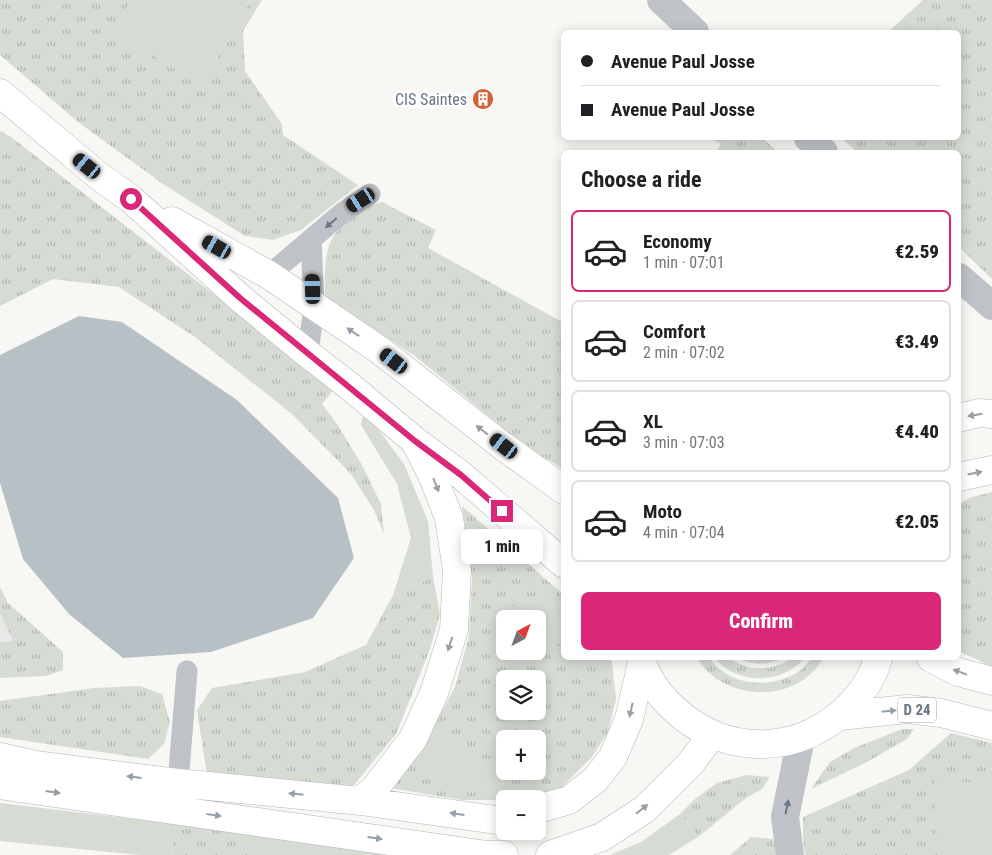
<!DOCTYPE html>
<html lang="en">
<head>
<meta charset="utf-8">
<style>
	:root { --surface:#fff; --page:#f2f2f2; --text:#202124; --muted:#757577; --line:#e0e0e0; --accent:#db2777 }
	body { margin:0; font-family:"Roboto Condensed",sans-serif; background:var(--page); color:var(--text); height:100vh; display:flex; flex-direction:column; font-size:19px; white-space:nowrap }
	* { box-sizing:border-box; margin:0 }
	p { font-size:16px; color:var(--muted) }
	.icon { flex:none; width:28px; height:28px; fill:none; stroke:currentColor; stroke-width:2; stroke-linecap:round; stroke-linejoin:round }
	.map { position:relative; flex:1; overflow:hidden }
	.details { position:absolute; left:561px; top:150px; width:400px; height:510px; display:flex; flex-direction:column; background:var(--surface); border-radius:8px; box-shadow:0 2px 12px #0003 }
	.details>* { flex:none }
	.hud { position:absolute; left:561px; top:30px; width:400px; height:110px; border-radius:8px; box-shadow:0 2px 12px #0003; display:grid; align-content:center; height:110px; padding:0 20px; background:var(--surface) }
	.needle { width:32px; rotate:41deg }
	.controls { position:absolute; left:496px; top:610px; display:grid; gap:10px }
	.controls a { display:grid; place-items:center; width:50px; height:50px; border-radius:8px; background:var(--surface); box-shadow:0 2px 12px #0003; font-size:25px }
	.end { position:absolute; width:22px; height:22px; margin:-11px; border:6px solid #db2777; background:#fff; box-shadow:0 0 0 2px #fff }
	.from { border-radius:50% }
	.bubble { position:absolute; height:35px; border-radius:8px; background:var(--surface); box-shadow:0 2px 12px #0003; font-size:16px; font-weight:800; line-height:35px; text-align:center }
	.car { position:absolute; width:15px; height:30px; margin:-15px -8px; border-radius:6px; box-shadow:0 0 4px 1px #0007; background:linear-gradient(#222 24%,#8ab4d8 0 40%,#222 0 76%,#8ab4d8 0 86%,#222 0) }
	.hud b { display:flex; align-items:center; gap:18px; height:48px; font-size:19px }
	.hud b+b { border-top:1px solid var(--line) }
	.hud i { width:12px; height:12px; background:var(--text) }
	ul { padding:0; list-style:none }
	li { display:flex; align-items:center; gap:15px; height:82px; margin:0 10px 8px; padding:0 10px; border:2px solid var(--line); border-radius:8px }
	li div { flex:1 }
	li b { display:block; font-size:19px }
	li em { font-style:normal; font-weight:800 }
	li.on { border-color:var(--accent) }
	li>.icon { width:45px; height:45px; stroke-width:1.5 }
	h2 { padding:0 20px; font-size:22px; line-height:60px }
	.primary-button { display:flex; gap:10px; margin-top:auto; padding:10px 20px }
	.primary-button a { flex:1; height:58px; border-radius:8px; background:var(--accent); color:#fff; font-size:20px; font-weight:800; line-height:58px; text-align:center }
	.map>svg:first-child { display:block }
	.built { fill:#e8e9e8 }
	.grass { fill:url(#grass-tufts); fill-rule:evenodd }
	.garden { fill:#d6dbd4 }
	.water { fill:#b7c1c5 }
	.lines { fill:none; stroke-linecap:round; stroke-linejoin:round }
	.secondary-casing { stroke:#b1b6bb; stroke-width:29 }
	.primary-casing { stroke:#b2b6ba; stroke-width:29 }
	.lane { stroke:#bfc2c6; stroke-width:21 }
	.street { stroke:#bfc2c6; stroke-width:28 }
	.secondary { stroke:#fff; stroke-width:28 }
	.primary { stroke:#fff; stroke-width:28 }
	.oneway { fill:#697683 }
	.oneway2 { fill:#969fa8 }
	.route { stroke:#db2777; stroke-width:6 }
	.labels { text-anchor:middle; stroke-width:5; stroke-linejoin:round; paint-order:stroke }
	.shield { fill:#fff; stroke:#969fa8; stroke-width:1 }
	.shield-label { font-size:15px; font-weight:bold; fill:#697683 }
	.poi-label { font-size:16px; fill:#697683; stroke:#fff; text-anchor:end }
</style>
</head>
<body>
<div class="map">
<svg width="992" height="855" viewBox="0 0 992 855">
	<defs>
		<pattern id="grass-tufts" width="24" height="20" patternUnits="userSpaceOnUse" patternTransform="scale(1.25)"><rect width="24" height="20" fill="#d6dbd4"/><path d="M3 7l-1-3M5 7V3M7 7l1-3M15 17l-1-3M17 17v-4M19 17l1-3" fill="none" stroke="#b2b6b1"/></pattern>
	</defs>
	<rect width="100%" height="100%" fill="#f7f7f4"/>
	<path class="built" d="M0,613L13,641L0,642Z"/>
	<path class="grass" d="M0,0H131L113,32L202,84L250,0H262L243,31L245,71L282,124L283,135L358,185L301,230L273,240L245,236L163,184L78,122L0,55Z
		M923,0H992V279L959,247V152H857L841,138H959V32H888Z
		M0,131L11,137L335,388L322,404L337,424L362,465L381,504L384,534L374,510L351,474L292,414L195,337L119,287L53,279L0,306Z
		M710,138H762L778,152H716L721,144Z
		M382,202L436,230L428,248L564,323V469L529,449L416,357L325,296C325,281 324,264 328,249C334,226 361,208 382,202Z
		M992,492V667L959,651V504L969,498Z
		M462,506L564,595V658H610L612,663L616,699L608,732L592,757L562,787L528,799L505,800H462L385,787L428,737L455,687L469,636L472,580ZM505,619H538V651H505ZM505,679H538V711H505ZM505,739H538V771H505Z
		M433,577L440,614L430,649L396,734L354,785L334,789L207,775L197,710L212,688L305,672L366,645L393,595Z
		M0,587L8,603L63,652V670L46,676L0,678V642L13,641L0,613Z
		M697,658H709C730,686 769,690 798,672C804,668 808,662 812,658H823C798,705 723,702 697,658Z
		M715,658H729L737,663L752,668H768L782,664L792,658H805C801,662 796,667 790,670C767,684 731,680 715,658Z
		M738,658H782C768,666 753,665 738,658Z
		M140,686L162,694L170,722L164,744L148,759L0,737V701L94,688Z
		M902,729H914L907,739L865,763L811,789L830,762L854,748Z
		M951,733L992,743V855H805L803,839V817L909,770Z
		M747,775L770,777L762,789L746,798L698,837L680,814L695,799L717,783Z
		M175,824L257,835L254,855H171Z
		M751,837L773,839L778,855H730Z"/>
	<path class="garden" d="M131,0H250L202,84L112,32Z
		M363,416L375,425L404,464L428,521L433,577L393,595L411,538L397,484L361,425Z
		M542,595L554,600L564,615V647L538,633V619L508,618L510,608L525,597Z
		M437,736L504,782L483,792L455,793L437,787L425,774L418,763Z
		M934,779L992,785V855H937Z
		M0,803L175,824L171,855H140L0,841Z
		M680,814L698,837L669,855H610L641,842Z
		M257,835L394,855H254Z"/>
	<path class="water" d="M79,316L122,322L237,400L338,498L354,558L313,618L211,652L123,658L69,614L23,559L0,483V355Z"/>
	<g class="lines">
		<g class="secondary-casing">
			<path id="secondary" d="M959,418L979,413L992,414
				M959,477L992,470
				M0,757L35,765L178,783L361,801L496,820L505,818
				M0,785L487,855H504
				M361,801L376,787L413,739L434,693L454,630L457,570L449,518L433,477L415,441
				M538,809L569,800L595,780L613,757L629,719L642,663
				M550,855L602,837L645,809L690,764L712,735"/>
		</g>
		<g class="primary-casing">
			<path id="primary" d="M0,93L100,177L131,199L240,298L308,354L348,385L415,441L461,475L564,564
				M172,221L269,275L378,349L504,447L564,490
				M641,658C646,677 659,695 673,708C725,758 803,756 852,703C864,690 874,675 878,658
				M931,658L958,672L992,681
				M840,716L907,709L941,713L992,726"/>
		</g>
		<path class="lane" d="M269,275L341,214L370,194
			M308,354L314,306L311,239
			M178,783L187,671"/>
		<path class="street" d="M661,0L695,32
			M808,138L824,152
			M959,277L992,306
			M790,855L785,817L801,738"/>
		<use href="#secondary" class="secondary"/>
		<use href="#primary" class="primary"/>
	</g>
	<defs><path id="oneway-solid" d="M-6-.8H1V-3.2L6.5 0L1 3.2V.8H-6Z" transform="scale(1.25)"/></defs>
	<g class="oneway">
		<use href="#oneway-solid" transform="translate(331 223) rotate(139)"/>
		<use href="#oneway-solid" transform="translate(787 807) rotate(-78)"/>
	</g>
	<g class="oneway2">
		<use href="#oneway-solid" transform="translate(353 332) rotate(-147)"/>
		<use href="#oneway-solid" transform="translate(975 415) rotate(171)"/>
		<use href="#oneway-solid" transform="translate(482 430) rotate(-142)"/>
		<use href="#oneway-solid" transform="translate(975 473) rotate(-11)"/>
		<use href="#oneway-solid" transform="translate(436 485) rotate(68)"/>
		<use href="#oneway-solid" transform="translate(450 644) rotate(108)"/>
		<use href="#oneway-solid" transform="translate(960 672) rotate(-160)"/>
		<use href="#oneway-solid" transform="translate(631 710) rotate(103)"/>
		<use href="#oneway-solid" transform="translate(889 711) rotate(-6)"/>
		<use href="#oneway-solid" transform="translate(134 777) rotate(-173)"/>
		<use href="#oneway-solid" transform="translate(53 792) rotate(8)"/>
		<use href="#oneway-solid" transform="translate(296 794) rotate(-174)"/>
		<use href="#oneway-solid" transform="translate(642 809) rotate(-38)"/>
		<use href="#oneway-solid" transform="translate(457 814) rotate(-172)"/>
		<use href="#oneway-solid" transform="translate(214 815) rotate(8)"/>
		<use href="#oneway-solid" transform="translate(375 838) rotate(8)"/>
	</g>
	<g class="lines">
		<path class="route" d="M131,199L240,298L415,441L461,475L502,511"/>
	</g>
	<defs>
		<g id="building-disc" transform="scale(1.125)"><circle r="9.5" fill="#d46237" stroke="#fff"/><path d="M-4-6H4V6H1V3H-1V6H-4ZM-2.5-4.3h1.7v1.8h-1.7ZM.8-4.3h1.7v1.8H.8ZM-2.5-1h1.7V.8h-1.7ZM.8-1h1.7V.8H.8Z" fill="#fff"/></g>
	</defs>
	<g fill-rule="evenodd">
		<use href="#building-disc" x="483" y="99"/>
	</g>
	<g class="labels">
		<rect class="shield" x="898" y="697.5" width="38" height="25" rx="4"/>
		<g class="shield-label">
			<text x="917" y="715">D 24</text>
		</g>
		<g class="poi-label">
			<text x="467" y="105">CIS Saintes</text>
		</g>
	</g>
</svg>
<div class="controls">
<a><svg class="needle" viewBox="-14 -14 28 28"><path d="M0-13l5 13h-10z" fill="#e53935"/><path d="M0 13l5-13h-10z" fill="#757577"/></svg></a>
<a><svg class="icon" aria-label="layers" viewBox="0 0 24 24"><path d="M12 4l9 5-9 5-9-5zM3 14l9 5 9-5"/></svg></a>
<a>+</a>
<a>−</a>
</div>
<i class="end from" style="left:131px;top:199px"></i>
<i class="end" style="left:502px;top:511px"></i>
<div class="bubble" style="left:461px;top:529px;width:82px">1 min</div>
<i class="car" style="left:87px;top:166px;rotate:309deg"></i>
<i class="car" style="left:361px;top:200px;rotate:238deg"></i>
<i class="car" style="left:217px;top:247px;rotate:299deg"></i>
<i class="car" style="left:313px;top:289px;rotate:358deg"></i>
<i class="car" style="left:394px;top:361px;rotate:308deg"></i>
<i class="car" style="left:504px;top:446px;rotate:308deg"></i>
<div class="hud">
<b><i class="from"></i>Avenue Paul Josse</b>
<b><i></i>Avenue Paul Josse</b>
</div>
<section class="details">
<h2>Choose a ride</h2>
<ul>
<li class="on"><svg class="icon" aria-label="car" viewBox="0 0 24 24"><path d="M5 17H2v-5l4-1 3-4h7l3 4 3 1v5h-3M9 17h6M6 11h13"/><circle cx="7" cy="17" r="2"/><circle cx="17" cy="17" r="2"/></svg><div><b>Economy</b><p>1 min · 07:01</p></div><em>€2.59</em></li>
<li><svg class="icon" aria-label="car" viewBox="0 0 24 24"><path d="M5 17H2v-5l4-1 3-4h7l3 4 3 1v5h-3M9 17h6M6 11h13"/><circle cx="7" cy="17" r="2"/><circle cx="17" cy="17" r="2"/></svg><div><b>Comfort</b><p>2 min · 07:02</p></div><em>€3.49</em></li>
<li><svg class="icon" aria-label="car" viewBox="0 0 24 24"><path d="M5 17H2v-5l4-1 3-4h7l3 4 3 1v5h-3M9 17h6M6 11h13"/><circle cx="7" cy="17" r="2"/><circle cx="17" cy="17" r="2"/></svg><div><b>XL</b><p>3 min · 07:03</p></div><em>€4.40</em></li>
<li><svg class="icon" aria-label="car" viewBox="0 0 24 24"><path d="M5 17H2v-5l4-1 3-4h7l3 4 3 1v5h-3M9 17h6M6 11h13"/><circle cx="7" cy="17" r="2"/><circle cx="17" cy="17" r="2"/></svg><div><b>Moto</b><p>4 min · 07:04</p></div><em>€2.05</em></li>
</ul>
<div class="primary-button"><a>Confirm</a></div>
</section>
</div>
</body>
</html>
